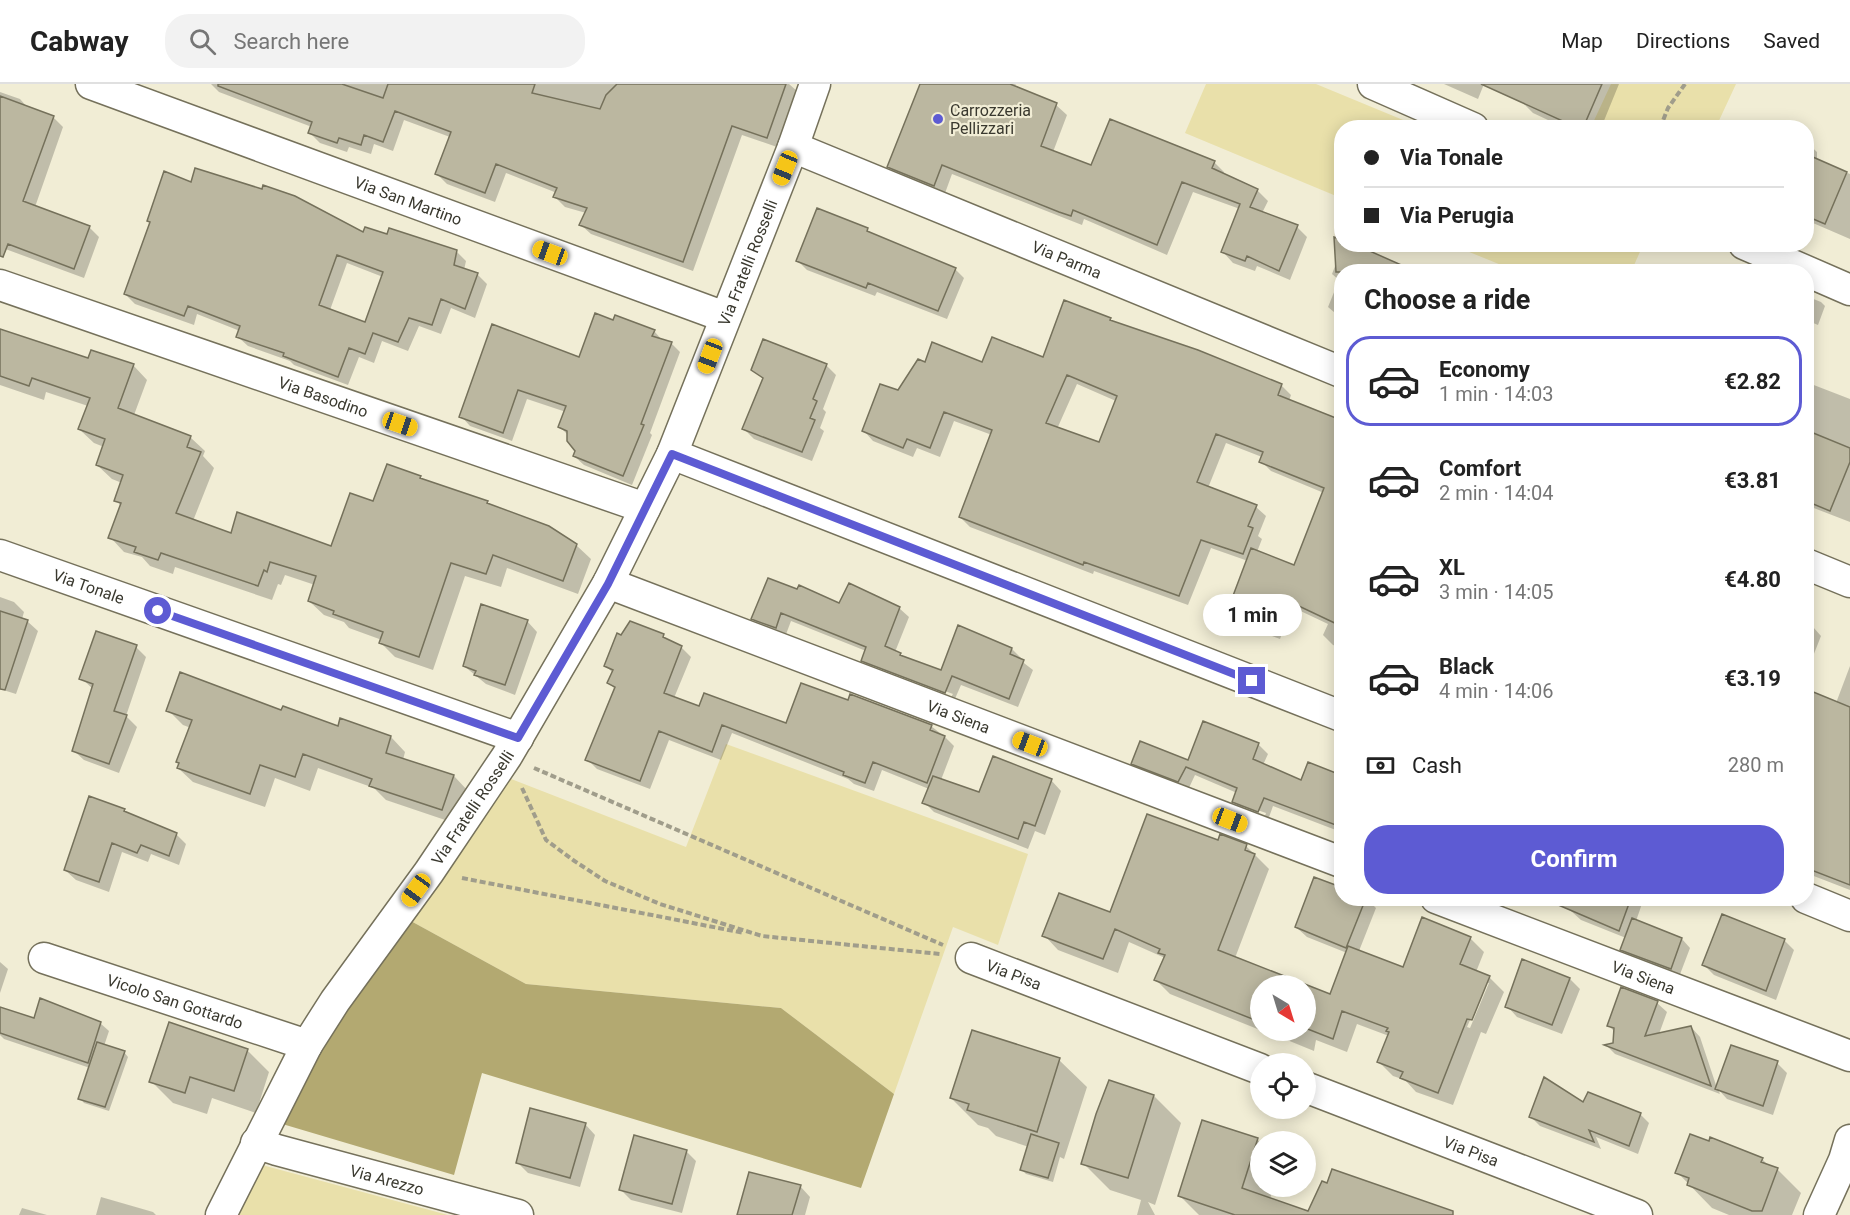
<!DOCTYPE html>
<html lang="en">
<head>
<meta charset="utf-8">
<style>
	:root { --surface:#fff; --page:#f2f2f2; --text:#222; --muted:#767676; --line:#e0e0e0; --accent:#5d5bd3 }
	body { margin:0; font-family:Roboto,sans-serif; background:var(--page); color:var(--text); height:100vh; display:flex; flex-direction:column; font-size:22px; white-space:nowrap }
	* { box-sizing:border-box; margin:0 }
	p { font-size:20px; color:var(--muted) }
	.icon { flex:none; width:33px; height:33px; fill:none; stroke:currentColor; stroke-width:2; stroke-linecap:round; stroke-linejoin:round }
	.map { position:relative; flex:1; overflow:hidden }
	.sheet { position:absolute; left:1334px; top:180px; width:480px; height:642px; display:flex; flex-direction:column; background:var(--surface); border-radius:24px; box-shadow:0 3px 15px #0003 }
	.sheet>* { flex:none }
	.hud { position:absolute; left:1334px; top:36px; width:480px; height:132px; border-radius:24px; box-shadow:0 3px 15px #0003; display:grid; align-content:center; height:132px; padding:0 30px; background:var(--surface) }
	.needle { width:39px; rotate:142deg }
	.tools { position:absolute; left:1250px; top:891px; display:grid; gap:12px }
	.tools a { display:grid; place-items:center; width:66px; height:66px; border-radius:50%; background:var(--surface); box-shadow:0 3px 15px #0003; font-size:30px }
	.end { position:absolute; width:27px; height:27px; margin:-14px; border:8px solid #5d5bd3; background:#fff; box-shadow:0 0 0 3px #fff }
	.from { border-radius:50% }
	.bubble { position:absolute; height:42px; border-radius:21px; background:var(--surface); box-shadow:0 3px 15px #0003; font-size:20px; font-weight:700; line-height:42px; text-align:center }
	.car { position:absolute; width:18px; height:36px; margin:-18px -9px; border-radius:8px; box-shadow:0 0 4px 2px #0007; background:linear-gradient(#f5c518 24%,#345 0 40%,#f5c518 0 76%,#345 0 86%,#f5c518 0) }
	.hud b { display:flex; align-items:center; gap:21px; height:57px; font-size:22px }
	.hud b+b { border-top:2px solid var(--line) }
	.hud i { width:15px; height:15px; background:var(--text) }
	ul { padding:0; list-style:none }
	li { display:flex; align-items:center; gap:18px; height:90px; margin:0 12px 9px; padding:0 18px; border:3px solid transparent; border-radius:24px }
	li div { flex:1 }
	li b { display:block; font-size:22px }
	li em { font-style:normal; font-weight:700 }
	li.active { border-color:var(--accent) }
	li>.icon { width:54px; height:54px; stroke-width:1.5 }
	h2 { padding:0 30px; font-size:27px; line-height:72px }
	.pay { display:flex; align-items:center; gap:15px; height:66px; padding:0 30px; font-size:22px }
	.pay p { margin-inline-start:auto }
	.cta { display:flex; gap:12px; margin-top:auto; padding:12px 30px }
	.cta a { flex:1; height:69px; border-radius:24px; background:var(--accent); color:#fff; font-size:24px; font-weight:700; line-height:69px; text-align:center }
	header { display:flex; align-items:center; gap:36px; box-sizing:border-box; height:84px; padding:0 30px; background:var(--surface); border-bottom:2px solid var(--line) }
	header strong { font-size:28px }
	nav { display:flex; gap:33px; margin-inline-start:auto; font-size:21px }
	.search { width:420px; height:54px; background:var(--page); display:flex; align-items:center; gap:15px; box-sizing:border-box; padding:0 21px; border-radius:24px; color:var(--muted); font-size:22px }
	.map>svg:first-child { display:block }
	.green { fill:#e9e0aa }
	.forest { fill:#b3a971 }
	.shadow { fill:#0003; fill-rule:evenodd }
	.building { fill:#bbb7a0; stroke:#75715b; stroke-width:1.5; fill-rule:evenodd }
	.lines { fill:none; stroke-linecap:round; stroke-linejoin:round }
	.street-casing { stroke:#75715b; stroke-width:33 }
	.path { stroke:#a09d8b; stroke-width:4; stroke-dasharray:6 3; stroke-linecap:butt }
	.street { stroke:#fff; stroke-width:30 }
	.route { stroke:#5d5bd3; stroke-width:8 }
	.poi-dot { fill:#5d5bd3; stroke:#f1edd5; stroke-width:2 }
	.labels { text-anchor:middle; stroke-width:4.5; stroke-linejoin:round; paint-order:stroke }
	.poi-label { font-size:16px; fill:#3a392f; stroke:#f1edd5; text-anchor:start }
	.street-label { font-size:16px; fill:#3a392f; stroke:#f1edd5 }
</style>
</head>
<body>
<header>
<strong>Cabway</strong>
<div class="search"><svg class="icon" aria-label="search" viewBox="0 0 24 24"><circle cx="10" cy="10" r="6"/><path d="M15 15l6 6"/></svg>Search here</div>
<nav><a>Map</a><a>Directions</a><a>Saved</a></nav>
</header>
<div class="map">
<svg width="1850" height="1131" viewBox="0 0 1850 1131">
	<rect width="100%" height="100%" fill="#f1edd5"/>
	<path class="green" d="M1206,0H1316L1420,43L1341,44V114L1185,49Z
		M1611,0H1736L1716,43H1591Z
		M1452,161H1643L1631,188L1516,187Z
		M726,660L1028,770L998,861L953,843L894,1010L781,924L526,900L409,836L506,693L686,763Z
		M262,1081L448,1131H239Z"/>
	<path class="forest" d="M409,836L526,900L781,924L894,1010L861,1104L482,989L454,1091L279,1039L322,961Z"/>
	<path class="shadow" d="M211,0H789L797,7L777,63L742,51L693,187L591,150L581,141L586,129L565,123L555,113L557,109L506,89L495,118L447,100L437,90L450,53L404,36L393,67L374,60L371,70L349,63L347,68L320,59L310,49L312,43L219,8Z
		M922,0H1015L1022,7L1056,21L1067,31L1053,68L1092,83L1214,78L1224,88L1223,91L1257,106L1268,117L1262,129L1297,143L1307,153L1290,196L1257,182L1255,187L1233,179L1223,168L1240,125L1193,108L1167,171L1084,135L1082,141L952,90L944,112L899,93L888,82Z
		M1444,0H1484L1478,15Z
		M1520,0H1619L1601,44H1565L1533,29L1520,16Z
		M0,8L20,15L28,24L53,33L63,43L35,123L89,143L99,153L84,194L0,163Z
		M1806,58L1817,68V77L1850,90V155L1806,136Z
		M192,99L364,151L388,152L456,167L466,177L464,186L478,191L487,200L475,234L451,224L441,250L419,242L408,267L382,257L374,279L359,273L348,301L294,281L290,277L248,262L238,253L240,247L197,230L194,241L135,220L125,210ZM347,179L383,193L366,240L330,226Z
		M867,145L874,152L955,185L964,194L947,235L877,208L875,212L807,186L798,177Z
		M1341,157V234L1328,223L1339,196L1332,190L1337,177Z
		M1806,212L1821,218L1825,222L1818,241L1806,236Z
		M1110,235L1113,238L1281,301L1291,311L1289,317L1341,337V564L1333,561L1323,551L1328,540L1292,523L1280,555L1249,543L1229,524L1248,477L1211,464L1188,521L1094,487L1093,490L970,443L960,433L992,351L954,337L940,373L917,364L913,373L873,357L864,347L925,280H983L1043,275ZM1077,300L1116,317L1100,360L1057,345ZM1226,359L1262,373L1261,377L1271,387L1324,409L1295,483L1257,468L1262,455L1258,452L1266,432L1256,423L1208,404Z
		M615,238L654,247L663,257L671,259L680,268L650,349L652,351L632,401L584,381L574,372L577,366L569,352L560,343L566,328L527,315L512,357L470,342L461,332L580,274Z
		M0,247L89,276L133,281L147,296L134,331L190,353L205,367L203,372L214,384L193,437L232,451L332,464L373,419L420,393L423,396L487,418L492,423L576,461L591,475L578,510L507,484L501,503L465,492L433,586L395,573L381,559L382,556L349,544L344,538L324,531L309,517L315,501L285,491L281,501L278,500L272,516L175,483L173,490L150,482L142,473L124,468L110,453L121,422L116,416L122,399L112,395L97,381L104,363L94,359L79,345L88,322L46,308L44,316L0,301Z
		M826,281L836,291L823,325L826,328L820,344L824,347L812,377L754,355L744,345L764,296L753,285Z
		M1806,298L1850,315V438L1806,421Z
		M769,496L840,521L899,524L909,533L895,568L903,573L942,588L1012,565L1021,574L1020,576L1033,586L1018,623L961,601L954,617L872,586L863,577L866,567L791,537L785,553L762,544L753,535ZM872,579L953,610L951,613L872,583Z
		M0,513L14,518L24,528L22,535L27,537L38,547L16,610L0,605Z
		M1806,535L1821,552L1806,590Z
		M527,537L537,548L515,611L486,600L464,582Z
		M663,552L669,558L681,563L691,573L674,614L700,624L787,641L849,618L931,642L945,653L954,662L941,696L980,710L1051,696L1061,707L1045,751L1035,747L1028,765L934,728L924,718L929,705L882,686L874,707L854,700L848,695L732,649L721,676L669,656L650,705L597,685L587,675L616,606L609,599L613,589L606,582Z
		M136,563L146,573L126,632L137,643L119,689L84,676L73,666L93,605L81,594Z
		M1850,582V806L1806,789V607L1836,619Z
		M168,626L282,628L339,644L391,653L405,668L403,676L454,692L468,707L457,740L386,716L374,704L318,684L310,707L275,694L265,723L193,698L178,684L180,680L178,678L191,644L183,641Z
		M1203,639L1258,660L1268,670L1263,681L1302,698L1341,692V748L1273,722L1268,736L1243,727L1234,718L1237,709L1195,691L1188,706L1142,689L1133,679L1189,677ZM1243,721L1266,729L1265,732L1243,724Z
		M124,726L128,731L176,750L186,760L179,781L151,770L148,778L122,768L109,808L76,796L65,786Z
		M1219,758L1246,762L1269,785L1235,874L1260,902V946L1170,910L1156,896L1165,874L1129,858L1118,889L1058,866L1044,851L1111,830Z
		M1341,805V814H1366L1376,824L1359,867L1404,885L1470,854L1484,868L1476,888L1489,893L1504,908L1486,950L1481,948L1453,1021L1416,1008L1405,996L1393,992L1378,977L1389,952L1357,940L1347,968L1316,956L1314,967L1263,946H1305V902L1330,911L1347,869L1307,853L1296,843ZM1486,899H1489L1470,944L1467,943Z
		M1576,814H1644L1636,837L1682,855L1690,864L1679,893L1630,874L1622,865L1626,854L1581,836L1571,827Z
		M1784,856L1794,866L1776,916L1714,891L1704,881Z
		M0,878L8,885L0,909Z
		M1570,895L1580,905L1562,950L1517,933L1507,922Z
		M1622,905L1657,919L1667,928L1659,950L1691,943L1700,953L1717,1004L1777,979L1787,989L1773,1031L1727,1015L1718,1005L1720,1010L1615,970L1607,962L1614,960L1615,948L1608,941Z
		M0,934L100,939L109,947L104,962L124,968L128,973L109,1027L84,1019L80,1014L90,984L4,955L0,951Z
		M247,966L269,988L256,1029L212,1014L207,1030L173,1019L151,997Z
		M1059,976L1087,1003L1064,1075L1060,1073L1053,1098L1026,1090L1021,1085L1029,1063L996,1052L988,1044L978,1041L951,1014Z
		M1154,1012L1181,1039L1155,1121L1148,1118L1155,1131H1137L1141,1116L1110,1106L1083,1079Z
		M1584,1020L1640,1030L1649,1039L1638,1070L1596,1053L1601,1065L1540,1042L1531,1033Z
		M585,1040L595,1051L580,1103L528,1089L518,1079Z
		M1257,1055L1260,1058V1102H1274L1270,1115L1291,1131H1199L1180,1112Z
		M686,1067L696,1077L682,1129L631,1116L621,1106Z
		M1762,1075L1770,1083L1778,1086L1801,1109L1792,1131H1729L1712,1124L1677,1088Z
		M800,1102L810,1113L805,1131H738Z
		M101,1113L153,1128L156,1131H96Z
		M22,1124L47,1131H19Z"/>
	<path class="building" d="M218,0H342L383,14L388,0H535L532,9L600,25L606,11L617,0H786L767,54L732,42L683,178L579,141L587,124L553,113L557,104L496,80L485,109L435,90L451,48L395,27L383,58L364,51L361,61L339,54L337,59L308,49L312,38L218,2Z
		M920,0H1010L1057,19L1041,62L1091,81L1110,35L1215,77L1212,84L1258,105L1250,123L1298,141L1279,187L1247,172L1245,177L1221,168L1240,120L1182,98L1157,161L1073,126L1071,132L1059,128L942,81L934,102L887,83Z
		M1481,0H1602L1583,44H1578Z
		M0,12L54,32L23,117L90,142L74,185L8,160L3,173L0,172Z
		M1806,70L1847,88L1825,140L1806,132Z
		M195,84L262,105L263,101L295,112L363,148L365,143L387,150L389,144L457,166L454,181L478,189L465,225L441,215L432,241L409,234L398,258L373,249L365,270L349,264L338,293L283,272L284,269L236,253L240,242L188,222L184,232L124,210L150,138L147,137L164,87L191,98ZM337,171L383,188L365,238L319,221Z
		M817,124L868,144L867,147L956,184L938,227L868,199L866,204L796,177Z
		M1334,153L1341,155V160H1354L1417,188H1336Z
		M1064,216L1111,234L1110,236L1198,266L1282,300L1278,311L1341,336V542L1282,514L1270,547L1237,534L1239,530L1228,525L1251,464L1294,481L1324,404L1259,378L1263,368L1216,350L1197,398L1257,421L1248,442L1253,444L1243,470L1201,456L1179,512L1084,478L1083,481L959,433L992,346L944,328L930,364L907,355L903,364L862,347L880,300L898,306L918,275L925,278L932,258L982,278L992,253L1043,273ZM1067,291L1117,312L1099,358L1046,339Z
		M595,229L613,236L615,231L655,246L652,252L672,258L641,340L644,341L623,392L573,372L575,367L567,357V347L558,343L566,322L518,306L503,349L459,333L492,240L579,273Z
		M0,245L88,274L91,266L134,280L118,324L191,352L187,363L201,368L176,429L231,449L237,428L331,462L350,409L373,417L387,380L421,392L420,394L488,417L487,419L549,442L577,460L563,497L493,471L486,490L451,479L419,573L379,559L383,548L333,530L334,527L308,517L316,492L270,478L267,488L264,486L258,502L161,469L158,476L134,468L136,463L108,454L121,419L114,417L123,391L96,381L105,355L78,345L90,314L32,294L29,302L0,292Z
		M763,255L827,280L813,315L817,317L810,334L815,336L802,368L742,345L763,294L751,286Z
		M1806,346L1850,364V378L1830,427L1806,417Z
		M768,494L797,505L799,501L839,519L849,499L900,523L885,562L901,569L900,571L941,586L958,541L1012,564L1010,570L1024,576L1009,615L952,592L945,609L861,577L866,563L781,529L776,544L751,535Z
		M481,520L528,536L505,601L474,591L476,587L463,582Z
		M0,527L28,536L5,606L0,605Z
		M630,537L664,550L663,553L682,562L664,609L699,622L704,609L786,639L801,599L848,616L850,610L932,641L930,646L945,652L927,699L873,678L865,699L843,691L844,688L722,641L712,668L659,647L640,697L585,676L615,603L607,599L613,586L604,582L617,549L621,551Z
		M96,547L137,561L114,627L127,631L109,680L72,667L93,600L79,595Z
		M180,588L281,626L283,622L338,642L340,634L391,652L386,669L454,691L442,726L369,702L372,695L303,670L295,693L260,681L250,710L177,684L179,679L176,678L192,636L166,627Z
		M1806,605L1850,623V801L1806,784Z
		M1203,637L1259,659L1253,675L1301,696L1308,678L1341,691V743L1264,714L1258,728L1232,718L1237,704L1186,683L1178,698L1131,680L1140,657L1188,676Z
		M993,672L1052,695L1035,742L1024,738L1018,755L922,719L933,692L979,708Z
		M89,712L125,725L124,727L177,749L169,772L141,761L137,769L112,759L99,798L64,786Z
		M1147,730L1218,756L1220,750L1247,760L1245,766L1255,770L1218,866L1330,910L1348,862L1403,883L1422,833L1471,853L1460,880L1490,892L1472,936L1467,935L1438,1009L1400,994L1403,988L1377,978L1389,948L1386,947L1388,944L1342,927L1333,955L1305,944V902H1260V938L1154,896L1165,871L1158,869L1160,865L1115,845L1103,875L1042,852L1059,809L1110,828Z
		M1314,793L1341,803V814H1366L1346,864L1295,843Z
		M1542,814H1631L1619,847Z
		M1722,830L1785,855L1766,907L1702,881Z
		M1632,834L1682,854L1671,885L1620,866Z
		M1522,875L1570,894L1552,941L1505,923Z
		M1621,903L1658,917L1645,952L1691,942L1711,1002L1604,961L1613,959L1614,944L1607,942Z
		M40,914L101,938L88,979L0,949V923L34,934Z
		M169,938L248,965L234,1007L190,993L185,1009L149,998Z
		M972,946L1060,974L1037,1048L967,1026L969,1020L950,1014Z
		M97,958L125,967L105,1023L78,1015Z
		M1731,961L1778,977L1763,1022L1715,1005Z
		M1544,993L1583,1018L1588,1008L1641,1029L1629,1062L1589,1046L1594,1058L1529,1033Z
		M1109,996L1154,1011L1128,1094L1081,1080L1096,1030Z
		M530,1024L586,1039L570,1094L516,1079Z
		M1202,1036L1258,1054L1242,1104L1308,1127L1322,1097L1327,1099L1332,1085L1453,1127V1131H1235L1178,1112Z
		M1031,1050L1059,1059L1048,1094L1020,1086Z
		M1690,1050L1709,1057L1710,1053L1763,1074L1761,1078L1778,1084L1762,1127H1752L1687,1101L1689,1094L1675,1089Z
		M634,1051L687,1066L672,1120L619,1106Z
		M749,1088L801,1101L792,1131H737Z"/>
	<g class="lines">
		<g class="street-casing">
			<g id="street">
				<path id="s1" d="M91,0L725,233"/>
				<path d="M1373,0L1473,44"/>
				<path id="s2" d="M793,63L1341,288"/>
				<path d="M1744,160L1850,206"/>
				<path id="s3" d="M0,201L645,424"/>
				<path d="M672,370L1341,632"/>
				<path id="s4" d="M0,471L518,654"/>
				<path d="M1806,480L1850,498"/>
				<path id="s5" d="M608,499L1341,778"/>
				<path id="s6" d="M1436,814L1850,972"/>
				<path d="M1806,814L1850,832"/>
				<path id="s7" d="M44,874L307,961"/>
				<path id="s8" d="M971,874L1260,985"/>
				<path id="s9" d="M1305,1003L1637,1131"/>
				<path id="s10" d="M256,1059L277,1066L518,1131"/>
				<path id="s11" d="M221,1131L307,961L335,917L429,788L507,672L608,499L672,370L793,63L815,0"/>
				<path d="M1819,1131L1844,1076L1850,1056"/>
			</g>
		</g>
		<path class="path" d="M1660,44L1668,24L1685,0
			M534,684L943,861
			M522,704L546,756L573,776L605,797L660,820L762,852L940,870
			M462,794L744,849"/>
		<use href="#street" class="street"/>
	</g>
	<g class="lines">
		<path class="route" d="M158,527L518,654L608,500L672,370L1252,597"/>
	</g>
	<circle class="poi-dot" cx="938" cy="35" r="6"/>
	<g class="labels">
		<g class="poi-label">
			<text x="950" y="32">Carrozzeria<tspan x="950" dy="18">Pellizzari</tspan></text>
		</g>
		<g class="street-label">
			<text dy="6" stroke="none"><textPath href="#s1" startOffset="338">Via San Martino</textPath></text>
			<text dy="6" stroke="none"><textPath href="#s2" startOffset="296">Via Parma</textPath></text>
			<text dy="6" stroke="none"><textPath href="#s11" startOffset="1092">Via Fratelli Rosselli</textPath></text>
			<text dy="6" stroke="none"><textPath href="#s3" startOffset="342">Via Basodino</textPath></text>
			<text dy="6" stroke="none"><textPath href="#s4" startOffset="94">Via Tonale</textPath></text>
			<text dy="6" stroke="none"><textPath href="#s5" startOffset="375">Via Siena</textPath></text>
			<text dy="6" stroke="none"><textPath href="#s11" startOffset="480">Via Fratelli Rosselli</textPath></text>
			<text dy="6" stroke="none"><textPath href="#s8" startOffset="46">Via Pisa</textPath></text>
			<text dy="6" stroke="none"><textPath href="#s6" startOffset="222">Via Siena</textPath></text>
			<text dy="6" stroke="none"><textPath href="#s7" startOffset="138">Vicolo San Gottardo</textPath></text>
			<text dy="6" stroke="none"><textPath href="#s9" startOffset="178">Via Pisa</textPath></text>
			<text dy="6" stroke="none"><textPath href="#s10" startOffset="136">Via Arezzo</textPath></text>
		</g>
	</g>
</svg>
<div class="tools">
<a><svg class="needle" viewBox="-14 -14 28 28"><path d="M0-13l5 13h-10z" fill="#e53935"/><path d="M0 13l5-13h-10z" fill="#767676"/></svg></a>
<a><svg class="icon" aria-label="locate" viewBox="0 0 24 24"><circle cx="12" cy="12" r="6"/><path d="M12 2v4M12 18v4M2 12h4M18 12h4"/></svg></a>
<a><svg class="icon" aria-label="layers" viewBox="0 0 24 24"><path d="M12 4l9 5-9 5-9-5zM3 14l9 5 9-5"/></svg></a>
</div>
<i class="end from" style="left:158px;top:527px"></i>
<i class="end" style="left:1252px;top:597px"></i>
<div class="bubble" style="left:1203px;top:510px;width:99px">1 min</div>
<i class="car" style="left:785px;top:84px;rotate:202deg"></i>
<i class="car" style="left:550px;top:169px;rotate:290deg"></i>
<i class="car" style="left:710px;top:272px;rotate:201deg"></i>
<i class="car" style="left:400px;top:340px;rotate:109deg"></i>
<i class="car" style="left:1030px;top:660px;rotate:291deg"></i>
<i class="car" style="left:1230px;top:736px;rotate:111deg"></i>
<i class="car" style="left:416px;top:806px;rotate:216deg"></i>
<div class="hud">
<b><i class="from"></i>Via Tonale</b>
<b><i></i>Via Perugia</b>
</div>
<section class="sheet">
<h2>Choose a ride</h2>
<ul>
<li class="active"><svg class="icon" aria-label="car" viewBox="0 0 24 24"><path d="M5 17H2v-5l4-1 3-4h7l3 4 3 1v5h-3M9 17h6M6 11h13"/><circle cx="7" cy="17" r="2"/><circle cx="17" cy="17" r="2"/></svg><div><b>Economy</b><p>1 min · 14:03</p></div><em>€2.82</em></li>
<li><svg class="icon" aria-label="car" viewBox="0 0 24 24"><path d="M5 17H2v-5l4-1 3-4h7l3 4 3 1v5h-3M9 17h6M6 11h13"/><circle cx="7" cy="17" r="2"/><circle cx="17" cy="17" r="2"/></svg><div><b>Comfort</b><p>2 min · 14:04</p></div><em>€3.81</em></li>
<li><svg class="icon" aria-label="car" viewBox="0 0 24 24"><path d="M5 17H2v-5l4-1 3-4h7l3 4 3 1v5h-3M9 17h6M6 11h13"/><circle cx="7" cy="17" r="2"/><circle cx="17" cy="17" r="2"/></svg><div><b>XL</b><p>3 min · 14:05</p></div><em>€4.80</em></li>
<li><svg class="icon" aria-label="car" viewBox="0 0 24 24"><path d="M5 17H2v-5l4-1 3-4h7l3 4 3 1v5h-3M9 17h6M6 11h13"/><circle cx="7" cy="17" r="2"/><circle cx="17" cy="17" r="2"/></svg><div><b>Black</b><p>4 min · 14:06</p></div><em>€3.19</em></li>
</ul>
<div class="pay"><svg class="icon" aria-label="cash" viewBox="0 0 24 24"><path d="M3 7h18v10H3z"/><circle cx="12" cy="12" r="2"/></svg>Cash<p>280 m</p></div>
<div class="cta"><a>Confirm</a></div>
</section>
</div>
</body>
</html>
